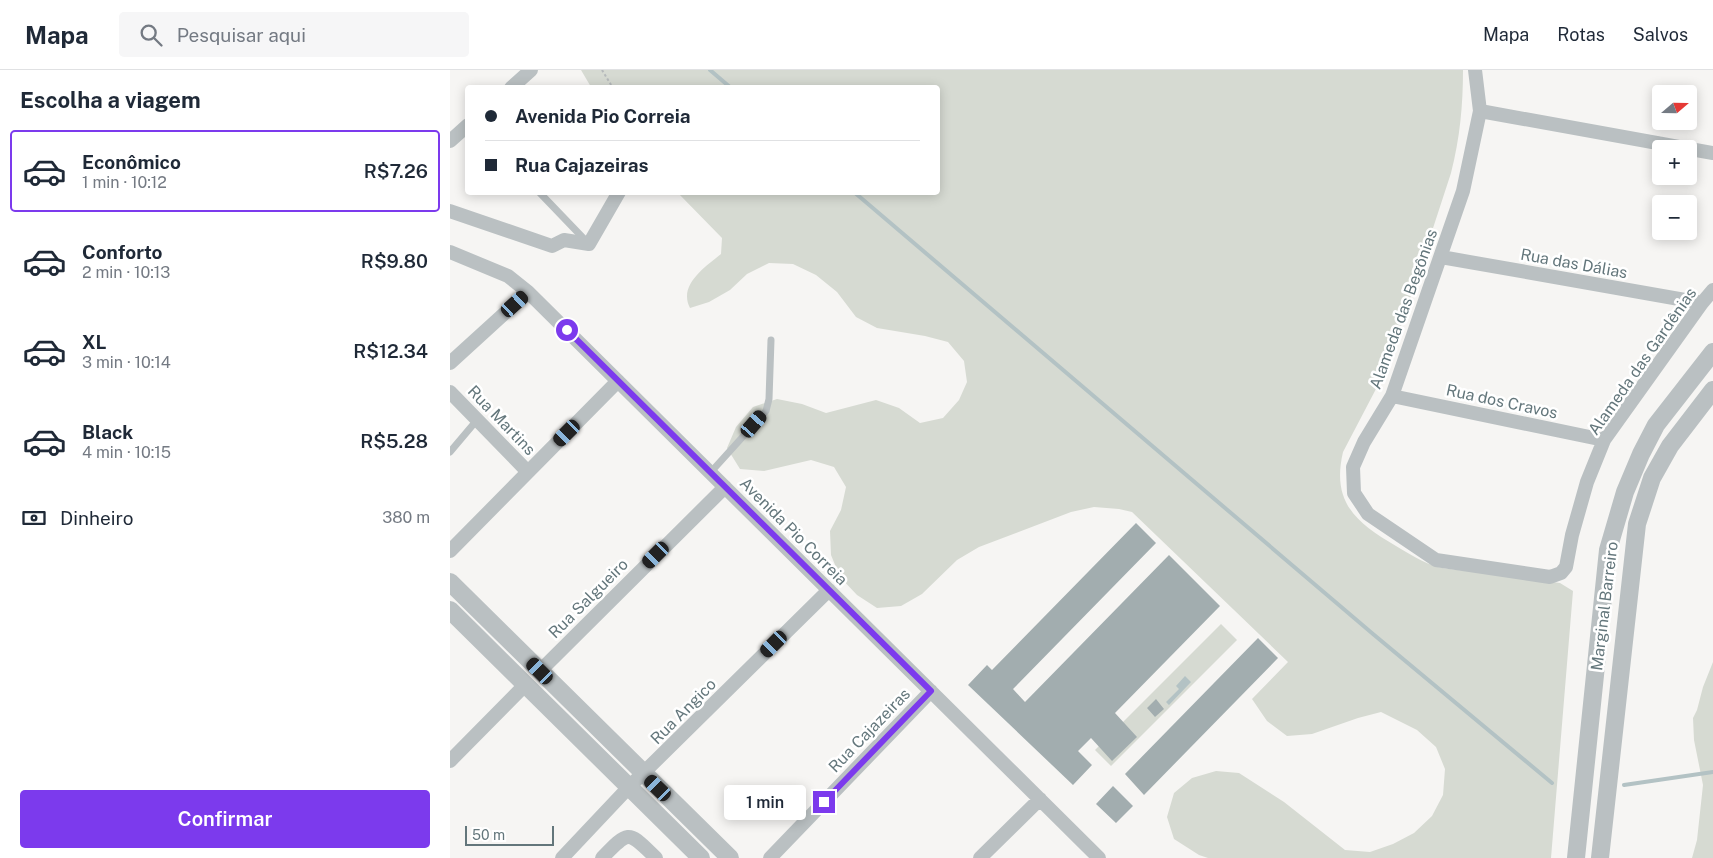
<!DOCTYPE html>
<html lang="pt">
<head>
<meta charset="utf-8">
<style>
	:root { --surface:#fff; --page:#f6f6f7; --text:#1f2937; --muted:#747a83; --line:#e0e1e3; --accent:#7c3aed }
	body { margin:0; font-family:"Public Sans",sans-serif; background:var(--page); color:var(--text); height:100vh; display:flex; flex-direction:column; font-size:19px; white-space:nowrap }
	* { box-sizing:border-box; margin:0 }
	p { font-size:16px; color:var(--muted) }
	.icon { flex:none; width:28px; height:28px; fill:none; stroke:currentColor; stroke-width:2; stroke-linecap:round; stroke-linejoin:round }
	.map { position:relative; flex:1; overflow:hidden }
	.drawer { display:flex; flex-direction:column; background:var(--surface); width:450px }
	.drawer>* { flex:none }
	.guide { position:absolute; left:15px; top:15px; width:475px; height:110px; border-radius:5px; box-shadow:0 2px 12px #0003; display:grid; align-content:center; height:110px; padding:0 20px; background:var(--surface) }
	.needle { width:32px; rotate:70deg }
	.tools { position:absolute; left:1202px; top:15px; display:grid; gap:10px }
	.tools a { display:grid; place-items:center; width:45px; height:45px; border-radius:5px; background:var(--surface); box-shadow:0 2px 12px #0003; font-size:25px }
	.scale { position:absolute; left:15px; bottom:12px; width:89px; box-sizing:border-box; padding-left:5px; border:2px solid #63767b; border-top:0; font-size:14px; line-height:18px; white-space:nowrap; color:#63767b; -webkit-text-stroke:4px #fff; paint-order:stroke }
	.end { position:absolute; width:22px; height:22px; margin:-11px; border:6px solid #7c3aed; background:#fff; box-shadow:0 0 0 2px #fff }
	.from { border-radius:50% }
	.bubble { position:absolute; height:35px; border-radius:5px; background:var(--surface); box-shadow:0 2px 12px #0003; font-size:16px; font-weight:600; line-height:35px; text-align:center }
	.car { position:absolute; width:15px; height:30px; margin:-15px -8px; border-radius:6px; box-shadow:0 0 4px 1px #0007; background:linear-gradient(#222 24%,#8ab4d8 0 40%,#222 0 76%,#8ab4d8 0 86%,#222 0) }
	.guide b { display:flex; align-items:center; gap:18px; height:48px; font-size:19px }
	.guide b+b { border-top:1px solid var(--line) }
	.guide i { width:12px; height:12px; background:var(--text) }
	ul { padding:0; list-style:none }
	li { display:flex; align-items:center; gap:15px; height:82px; margin:0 10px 8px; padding:0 10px; border:2px solid transparent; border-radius:5px }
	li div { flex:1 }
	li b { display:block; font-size:19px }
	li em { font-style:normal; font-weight:600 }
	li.on { border-color:var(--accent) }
	li>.icon { width:45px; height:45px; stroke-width:1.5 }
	h2 { padding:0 20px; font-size:22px; line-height:60px }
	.pay { display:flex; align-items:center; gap:12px; height:55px; padding:0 20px; font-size:19px }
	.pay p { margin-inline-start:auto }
	.primary-button { display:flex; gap:10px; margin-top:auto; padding:10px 20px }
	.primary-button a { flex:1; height:58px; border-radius:5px; background:var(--accent); color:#fff; font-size:20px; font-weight:600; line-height:58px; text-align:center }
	header { display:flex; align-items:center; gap:30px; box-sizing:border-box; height:70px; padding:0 25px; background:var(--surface); border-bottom:1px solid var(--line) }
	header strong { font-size:24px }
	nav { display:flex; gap:28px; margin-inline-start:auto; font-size:18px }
	.search { width:350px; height:45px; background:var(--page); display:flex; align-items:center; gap:12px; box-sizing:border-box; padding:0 18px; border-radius:5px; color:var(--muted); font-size:19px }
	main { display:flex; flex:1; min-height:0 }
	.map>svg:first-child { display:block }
	.green { fill:#d6dad2 }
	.water { fill:#b3c2c4 }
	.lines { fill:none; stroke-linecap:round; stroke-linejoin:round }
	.stream { stroke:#b3c2c4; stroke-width:4 }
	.building { fill:#a2adaf }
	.path { stroke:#b5b9bb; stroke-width:2; stroke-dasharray:2.5 2.5; stroke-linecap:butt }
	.service { stroke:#bac0c2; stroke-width:7 }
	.minor { stroke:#bac0c2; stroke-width:14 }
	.tertiary { stroke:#bac0c2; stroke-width:18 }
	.route { stroke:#7c3aed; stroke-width:6 }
	.labels { text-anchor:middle; stroke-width:5; stroke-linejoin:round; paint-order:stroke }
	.street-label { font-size:16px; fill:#63767b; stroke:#fff }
</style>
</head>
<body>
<header>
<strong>Mapa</strong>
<div class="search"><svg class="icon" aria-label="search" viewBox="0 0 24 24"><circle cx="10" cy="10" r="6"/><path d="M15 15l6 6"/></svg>Pesquisar aqui</div>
<nav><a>Mapa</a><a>Rotas</a><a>Salvos</a></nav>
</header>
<main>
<section class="drawer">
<h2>Escolha a viagem</h2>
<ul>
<li class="on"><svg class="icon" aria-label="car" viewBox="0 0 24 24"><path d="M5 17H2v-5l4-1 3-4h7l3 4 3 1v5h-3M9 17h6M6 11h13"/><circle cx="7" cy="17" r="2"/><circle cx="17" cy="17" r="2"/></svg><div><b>Econômico</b><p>1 min · 10:12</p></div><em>R$7.26</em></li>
<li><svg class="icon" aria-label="car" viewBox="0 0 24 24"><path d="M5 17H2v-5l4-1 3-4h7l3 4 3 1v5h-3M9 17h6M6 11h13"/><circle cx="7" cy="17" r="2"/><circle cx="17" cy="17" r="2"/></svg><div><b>Conforto</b><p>2 min · 10:13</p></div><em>R$9.80</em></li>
<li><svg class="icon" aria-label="car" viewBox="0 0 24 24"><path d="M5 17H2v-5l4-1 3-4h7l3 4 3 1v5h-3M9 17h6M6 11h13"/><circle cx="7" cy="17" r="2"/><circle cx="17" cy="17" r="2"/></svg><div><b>XL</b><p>3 min · 10:14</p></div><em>R$12.34</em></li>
<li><svg class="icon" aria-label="car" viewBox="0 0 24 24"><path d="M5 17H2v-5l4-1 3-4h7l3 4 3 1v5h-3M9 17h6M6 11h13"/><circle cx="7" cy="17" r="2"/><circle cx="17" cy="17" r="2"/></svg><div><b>Black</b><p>4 min · 10:15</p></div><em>R$5.28</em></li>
</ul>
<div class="pay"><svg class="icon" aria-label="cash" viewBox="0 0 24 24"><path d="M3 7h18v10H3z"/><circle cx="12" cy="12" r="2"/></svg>Dinheiro<p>380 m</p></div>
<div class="primary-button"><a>Confirmar</a></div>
</section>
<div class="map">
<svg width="1263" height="788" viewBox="0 0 1263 788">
	<rect width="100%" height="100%" fill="#f6f5f3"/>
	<path class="green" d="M131,0H1013C1013,35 1010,68 1001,103L938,296L893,382C881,433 907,453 946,476C959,484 974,493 988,497C1000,500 1013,500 1026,502C1054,506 1082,509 1110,513L1123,521L1101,788H758L749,785L724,769L717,747L724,723L742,708L766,701L789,703L834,732L895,780L920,782L943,774L964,763L982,746L993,725L995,699L986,677L967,660L931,642L908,648L862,664L837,666L817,651L802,629L838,592L682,442L669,439L644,437L621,442L529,477L507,490L472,524L451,536L427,538L407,525L390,507L381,485L380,461L391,440L396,417L384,397L361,390L314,401L290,399L277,378L286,357L303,337L327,329L352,334L376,343L426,330L449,338L470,353L493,348L509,330L517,312L514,291L498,272L475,266L427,258L406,247L387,222L366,205L343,194L319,193L297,204L280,220L259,232L240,238C228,215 255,197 271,184L272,168L228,123L488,122V18L141,17Z
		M771,554L787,570L661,696L645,680Z
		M1263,592V788H1242L1247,770L1253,715L1244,670L1243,648L1247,640L1253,617Z"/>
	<path class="water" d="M735,606L741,612L719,635L716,632L729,619L726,616Z"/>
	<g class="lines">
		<path class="stream" d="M260,0L281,18
			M404,122L923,564L1102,713
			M1174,715L1263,702"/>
	</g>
	<path class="building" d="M686,453L706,473L563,619L575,632L719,485L770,536L665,643L687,667L662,691L641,668L628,681L642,695L623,715L518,615L537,595L542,600Z
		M808,568L828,588L694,725L675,704Z
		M706,629L714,639L705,647L697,638Z
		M663,716L683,736L666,753L646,734Z"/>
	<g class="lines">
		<path class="path" d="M152,0L163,18"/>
		<path class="service" d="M89,122L137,172
			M0,382L27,350
			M260,403L316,341L319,329L321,270"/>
		<path class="minor" d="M1025,0L1030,41L1013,121L942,326L914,372L903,397L904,423L918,444L986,490L1100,507L1111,503L1116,497L1122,465L1137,412L1154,370L1252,233L1263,220
			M61,18L81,0
			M1030,41L1263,83
			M0,71L18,55
			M0,141L102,176L114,170L139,174L169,122
			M0,182L58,206L78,222L649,788
			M991,187L1252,233
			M0,293L78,222
			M0,322L78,402
			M942,326L1154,370
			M0,481L168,311
			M90,601L275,417
			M0,691L76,614
			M112,788L179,717L379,520
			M152,788C180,759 178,761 206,788
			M320,788L481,621
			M530,788L590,729"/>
		<path class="tertiary" d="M0,512L280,788
			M0,540L251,788
			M1126,788L1158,480L1175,422L1191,384L1206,355L1263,282
			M1150,788L1187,454L1202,408L1220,376L1263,320"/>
	</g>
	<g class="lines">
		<path class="route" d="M117,260L481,621L374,732"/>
	</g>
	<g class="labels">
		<g class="street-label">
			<text transform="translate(1124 193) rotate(10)" y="6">Rua das Dálias</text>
			<text transform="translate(953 239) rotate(-70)" y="6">Alameda das Begônias</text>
			<text transform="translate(1192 291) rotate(-55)" y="6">Alameda das Gardênias</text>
			<text transform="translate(1052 331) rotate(12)" y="6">Rua dos Cravos</text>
			<text transform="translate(52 350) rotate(46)" y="6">Rua Martins</text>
			<text transform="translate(344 461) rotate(45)" y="6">Avenida Pio Correia</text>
			<text transform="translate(138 528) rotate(-45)" y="6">Rua Salgueiro</text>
			<text transform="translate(1154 536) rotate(-83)" y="6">Marginal Barreiro</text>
			<text transform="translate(233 641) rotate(-45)" y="6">Rua Angico</text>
			<text transform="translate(419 660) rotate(-46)" y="6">Rua Cajazeiras</text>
		</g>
	</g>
</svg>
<div class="tools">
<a><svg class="needle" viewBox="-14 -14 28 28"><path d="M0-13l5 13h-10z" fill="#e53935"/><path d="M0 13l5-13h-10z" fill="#747a83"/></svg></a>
<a>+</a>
<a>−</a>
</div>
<div class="scale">50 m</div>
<i class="end from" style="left:117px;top:260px"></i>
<i class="end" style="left:374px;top:732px"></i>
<div class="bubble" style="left:274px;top:715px;width:82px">1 min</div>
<i class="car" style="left:65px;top:234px;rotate:48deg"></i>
<i class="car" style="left:304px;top:354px;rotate:41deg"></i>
<i class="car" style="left:117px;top:363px;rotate:225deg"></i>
<i class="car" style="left:206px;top:485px;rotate:225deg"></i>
<i class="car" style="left:324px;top:574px;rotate:225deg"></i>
<i class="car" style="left:90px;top:601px;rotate:315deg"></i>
<i class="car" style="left:208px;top:718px;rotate:314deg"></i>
<div class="guide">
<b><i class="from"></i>Avenida Pio Correia</b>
<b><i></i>Rua Cajazeiras</b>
</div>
</div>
</main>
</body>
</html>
